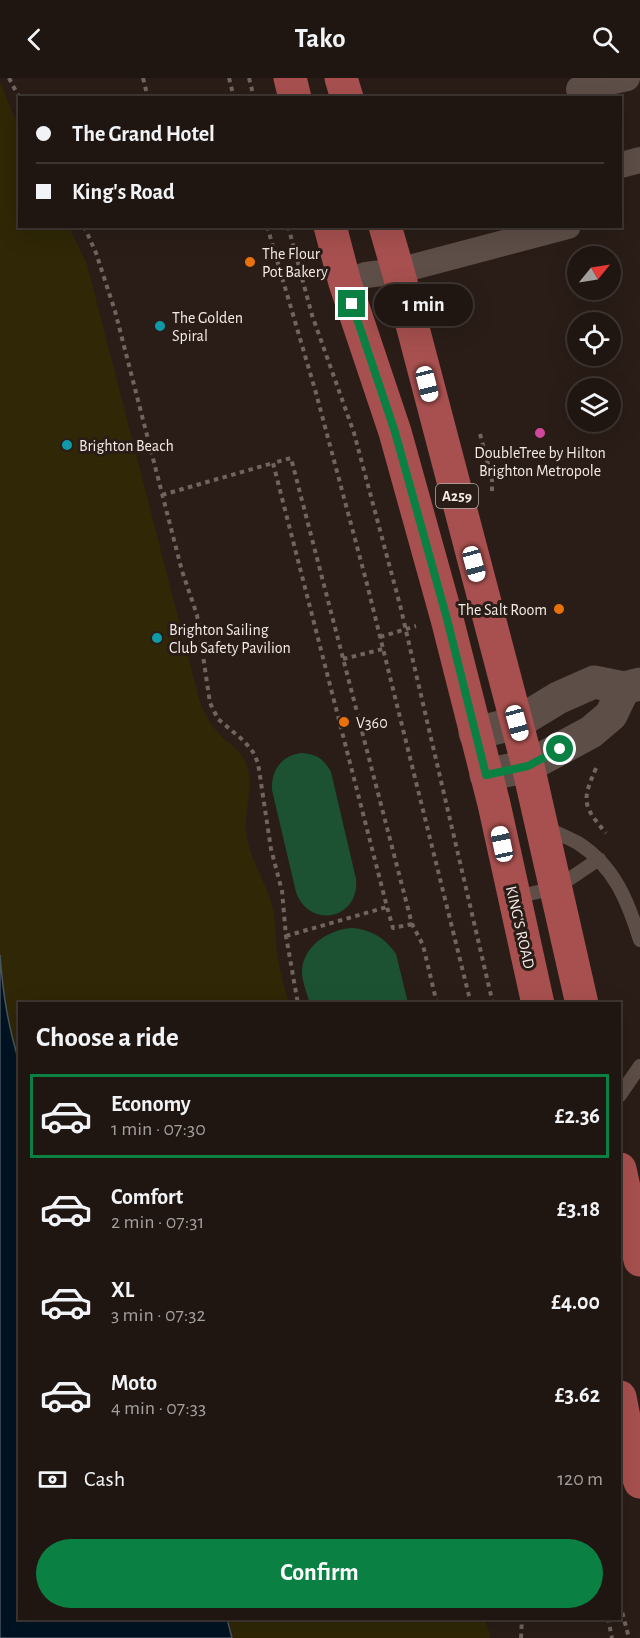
<!DOCTYPE html>
<html lang="en">
<head>
<meta charset="utf-8">
<style>
	:root { --surface:#201611; --page:#2d231f; --text:#f1f3f6; --muted:#a29f9f; --line:#3d3531; --accent:#0b8043 }
	body { margin:0; font-family:"Alegreya Sans",sans-serif; background:var(--page); color:var(--text); height:100vh; display:flex; flex-direction:column; font-size:22px; white-space:nowrap }
	* { box-sizing:border-box; margin:0 }
	p { font-size:20px; color:var(--muted) }
	.icon { flex:none; width:33px; height:33px; fill:none; stroke:currentColor; stroke-width:2; stroke-linecap:round; stroke-linejoin:round }
	.map { position:relative; flex:1; overflow:hidden }
	.panel { position:absolute; left:18px; top:924px; width:603px; height:618px; display:flex; flex-direction:column; background:var(--surface); border-radius:0px; box-shadow:0 6px 24px #0002,0 0 0 2px var(--line) }
	.panel>* { flex:none }
	.top-card { position:absolute; left:18px; top:18px; width:604px; height:132px; border-radius:0px; box-shadow:0 6px 24px #0002,0 0 0 2px var(--line); display:grid; align-content:center; height:132px; padding:0 18px; background:var(--surface) }
	.needle { width:39px; rotate:60deg }
	.fabs { position:absolute; left:567px; top:168px; display:grid; gap:12px }
	.fabs a { display:grid; place-items:center; width:54px; height:54px; border-radius:50%; background:var(--surface); box-shadow:0 6px 24px #0002,0 0 0 2px var(--line); font-size:30px }
	.end { position:absolute; width:27px; height:27px; margin:-14px; border:8px solid #0b8043; background:#fff; box-shadow:0 0 0 3px #fff }
	.from { border-radius:50% }
	.bubble { position:absolute; height:42px; border-radius:21px; background:var(--surface); box-shadow:0 6px 24px #0002,0 0 0 2px var(--line); font-size:20px; font-weight:700; line-height:42px; text-align:center }
	.car { position:absolute; width:18px; height:36px; margin:-18px -9px; border-radius:8px; box-shadow:0 0 4px 2px #0007; background:linear-gradient(#fff 24%,#345 0 40%,#fff 0 76%,#345 0 86%,#fff 0) }
	.top-card b { display:flex; align-items:center; gap:21px; height:57px; font-size:22px }
	.top-card b+b { border-top:2px solid var(--line) }
	.top-card i { width:15px; height:15px; background:var(--text) }
	ul { padding:0; list-style:none }
	li { display:flex; align-items:center; gap:18px; height:84px; margin:0 12px 9px; padding:0 6px; border:3px solid transparent; border-radius:0px }
	li div { flex:1 }
	li b { display:block; font-size:22px }
	li em { font-style:normal; font-weight:700 }
	li.on { border-color:var(--accent) }
	li>.icon { width:54px; height:54px; stroke-width:1.5 }
	h2 { padding:0 18px; font-size:27px; line-height:72px }
	.pay { display:flex; align-items:center; gap:15px; height:66px; padding:0 18px; font-size:22px }
	.pay p { margin-inline-start:auto }
	.cta { display:flex; gap:12px; margin-top:auto; padding:12px 18px }
	.cta a { flex:1; height:69px; border-radius:36px; background:var(--accent); color:#fff; font-size:24px; font-weight:700; line-height:69px; text-align:center }
	header { display:flex; justify-content:space-between; align-items:center; height:78px; padding:0 18px; background:var(--surface); font-size:27px; font-weight:700 }
	.map>svg:first-child { display:block }
	.green { fill:#1c5232 }
	.sand { fill:#2f2706 }
	.water { fill:#001322; stroke:#49545d; stroke-width:1.5 }
	.lines { fill:none; stroke-linecap:round; stroke-linejoin:round }
	.path { stroke:#6f645e; stroke-width:4; stroke-dasharray:4.5 4.5; stroke-linecap:butt }
	.lane { stroke:#5d4e47; stroke-width:14 }
	.street { stroke:#5d4e47; stroke-width:26 }
	.secondary { stroke:#5d4e47; stroke-width:33 }
	.primary { stroke:#a7504f; stroke-width:33 }
	.route { stroke:#0b8043; stroke-width:8 }
	.food-dot { fill:#e8710a; stroke:#2a1d17; stroke-width:2 }
	.culture-dot { fill:#0f9aa8; stroke:#2a1d17; stroke-width:2 }
	.hotel-dot { fill:#d1479c; stroke:#2a1d17; stroke-width:2 }
	.labels { text-anchor:middle; stroke-width:6; stroke-linejoin:round; paint-order:stroke }
	.shield { fill:#2a1d17; stroke:#b7ada9; stroke-width:1.5 }
	.shield-label { font-size:15px; font-weight:bold; fill:#f4ebe7 }
	.poi-label { font-size:16px; fill:#f4ebe7; stroke:#2a1d17; text-anchor:start }
	.street-label { font-size:16px; fill:#f4ebe7; stroke:#2a1d17 }
</style>
</head>
<body>
<header><svg class="icon" aria-label="back" viewBox="0 0 24 24"><path d="M15 5l-7 7 7 7"/></svg>Tako<svg class="icon" aria-label="search" viewBox="0 0 24 24"><circle cx="10" cy="10" r="6"/><path d="M15 15l6 6"/></svg></header>
<div class="map">
<svg width="640" height="1560" viewBox="0 0 640 1560">
	<rect width="100%" height="100%" fill="#2a1d17"/>
	<path class="green" d="M302,675C316,676 324,681 331,694L356,801C360,841 309,852 296,814L272,712C271,692 282,677 302,675Z
		M353,850C372,852 385,860 396,876L408,925H310C307,916 302,903 302,893C303,867 330,851 353,850Z"/>
	<path class="sand" d="M0,3L19,51L20,148L69,149L87,186L200,624C205,636 212,649 222,659C231,667 241,673 246,685C255,707 244,731 246,753C249,782 267,804 273,831C276,845 275,858 277,872C279,890 284,908 289,925L20,926L19,1040L0,952Z
		M201,1541H485L490,1556V1560H206Z"/>
	<path class="water" d="M0,877C3,917 8,948 20,987V1540L227,1541L232,1560H0Z"/>
	<g class="lines">
		<path class="path" d="M9,0L20,21
			M143,0L148,20
			M229,0L234,20
			M249,0L254,20
			M84,148L96,175L115,233L182,493L197,537L210,625L218,641L244,663L253,674L258,685L271,771L282,813L286,858L298,926
			M267,148L316,315L367,506L471,926
			M288,148L312,237L354,355L400,527L493,926
			M480,356L492,401V414
			M162,417L273,385
			M380,559L416,548
			M343,581L383,571
			M596,690C582,723 582,727 606,755
			M412,846L393,850L387,829L273,385L291,380L412,846L423,867L437,926
			M286,858L387,829
			M620,1526L629,1560
			M608,1540L612,1560
			M521,1560L522,1540"/>
		<path class="lane" d="M544,749C555,754 567,759 578,765C614,788 628,823 640,862
			M515,819L556,810L599,781
			M620,1017L640,988"/>
		<path class="street" d="M579,11L627,0
			M621,87L640,82
			M345,205L366,197L398,193L568,148"/>
		<path class="secondary" d="M475,655L517,645L558,620L594,604L624,610L640,606
			M486,697L528,688L591,654L611,637L624,610"/>
		<path class="primary" d="M290,0L295,20
			M341,0L347,20
			M330,148L345,205L395,354L447,541L494,726L538,926
			M385,148L398,193L528,688L582,926
			M620,1091L640,1182
			M620,1319L631,1376L640,1404"/>
	</g>
	<g class="lines">
		<path class="route" d="M352,226L395,354L447,541L486,697L528,688L560,671"/>
	</g>
	<g class="food-dot">
		<circle cx="250" cy="184" r="6"/>
		<circle cx="559" cy="531" r="6"/>
		<circle cx="344" cy="644" r="6"/>
	</g>
	<g class="culture-dot">
		<circle cx="160" cy="248" r="6"/>
		<circle cx="67" cy="367" r="6"/>
		<circle cx="157" cy="560" r="6"/>
	</g>
	<circle class="hotel-dot" cx="540" cy="355" r="6"/>
	<g class="labels">
		<rect class="shield" x="436" y="406" width="42" height="24" rx="4.5"/>
		<g class="shield-label">
			<text x="457" y="423">A259</text>
		</g>
		<g class="poi-label">
			<text x="262" y="181">The Flour<tspan x="262" dy="18">Pot Bakery</tspan></text>
			<text x="172" y="245">The Golden<tspan x="172" dy="18">Spiral</tspan></text>
			<text x="79" y="373">Brighton Beach</text>
			<text x="540" y="380" text-anchor="middle">DoubleTree by Hilton<tspan x="540" dy="18">Brighton Metropole</tspan></text>
			<text x="547" y="537" text-anchor="end">The Salt Room</text>
			<text x="169" y="557">Brighton Sailing<tspan x="169" dy="18">Club Safety Pavilion</tspan></text>
			<text x="356" y="650">V360</text>
		</g>
		<g class="street-label">
			<text transform="translate(521 849) rotate(77)" y="6">KING'S ROAD</text>
		</g>
	</g>
</svg>
<div class="fabs">
<a><svg class="needle" viewBox="-14 -14 28 28"><path d="M0-13l5 13h-10z" fill="#e53935"/><path d="M0 13l5-13h-10z" fill="#a29f9f"/></svg></a>
<a><svg class="icon" aria-label="locate" viewBox="0 0 24 24"><circle cx="12" cy="12" r="6"/><path d="M12 2v4M12 18v4M2 12h4M18 12h4"/></svg></a>
<a><svg class="icon" aria-label="layers" viewBox="0 0 24 24"><path d="M12 4l9 5-9 5-9-5zM3 14l9 5 9-5"/></svg></a>
</div>
<i class="end from" style="left:560px;top:671px"></i>
<i class="end" style="left:352px;top:226px"></i>
<div class="bubble" style="left:374px;top:206px;width:99px">1 min</div>
<i class="car" style="left:427px;top:306px;rotate:166deg"></i>
<i class="car" style="left:474px;top:486px;rotate:165deg"></i>
<i class="car" style="left:517px;top:645px;rotate:165deg"></i>
<i class="car" style="left:502px;top:766px;rotate:348deg"></i>
<div class="top-card">
<b><i class="from"></i>The Grand Hotel</b>
<b><i></i>King's Road</b>
</div>
<section class="panel">
<h2>Choose a ride</h2>
<ul>
<li class="on"><svg class="icon" aria-label="car" viewBox="0 0 24 24"><path d="M5 17H2v-5l4-1 3-4h7l3 4 3 1v5h-3M9 17h6M6 11h13"/><circle cx="7" cy="17" r="2"/><circle cx="17" cy="17" r="2"/></svg><div><b>Economy</b><p>1 min · 07:30</p></div><em>£2.36</em></li>
<li><svg class="icon" aria-label="car" viewBox="0 0 24 24"><path d="M5 17H2v-5l4-1 3-4h7l3 4 3 1v5h-3M9 17h6M6 11h13"/><circle cx="7" cy="17" r="2"/><circle cx="17" cy="17" r="2"/></svg><div><b>Comfort</b><p>2 min · 07:31</p></div><em>£3.18</em></li>
<li><svg class="icon" aria-label="car" viewBox="0 0 24 24"><path d="M5 17H2v-5l4-1 3-4h7l3 4 3 1v5h-3M9 17h6M6 11h13"/><circle cx="7" cy="17" r="2"/><circle cx="17" cy="17" r="2"/></svg><div><b>XL</b><p>3 min · 07:32</p></div><em>£4.00</em></li>
<li><svg class="icon" aria-label="car" viewBox="0 0 24 24"><path d="M5 17H2v-5l4-1 3-4h7l3 4 3 1v5h-3M9 17h6M6 11h13"/><circle cx="7" cy="17" r="2"/><circle cx="17" cy="17" r="2"/></svg><div><b>Moto</b><p>4 min · 07:33</p></div><em>£3.62</em></li>
</ul>
<div class="pay"><svg class="icon" aria-label="cash" viewBox="0 0 24 24"><path d="M3 7h18v10H3z"/><circle cx="12" cy="12" r="2"/></svg>Cash<p>120 m</p></div>
<div class="cta"><a>Confirm</a></div>
</section>
</div>
</body>
</html>
